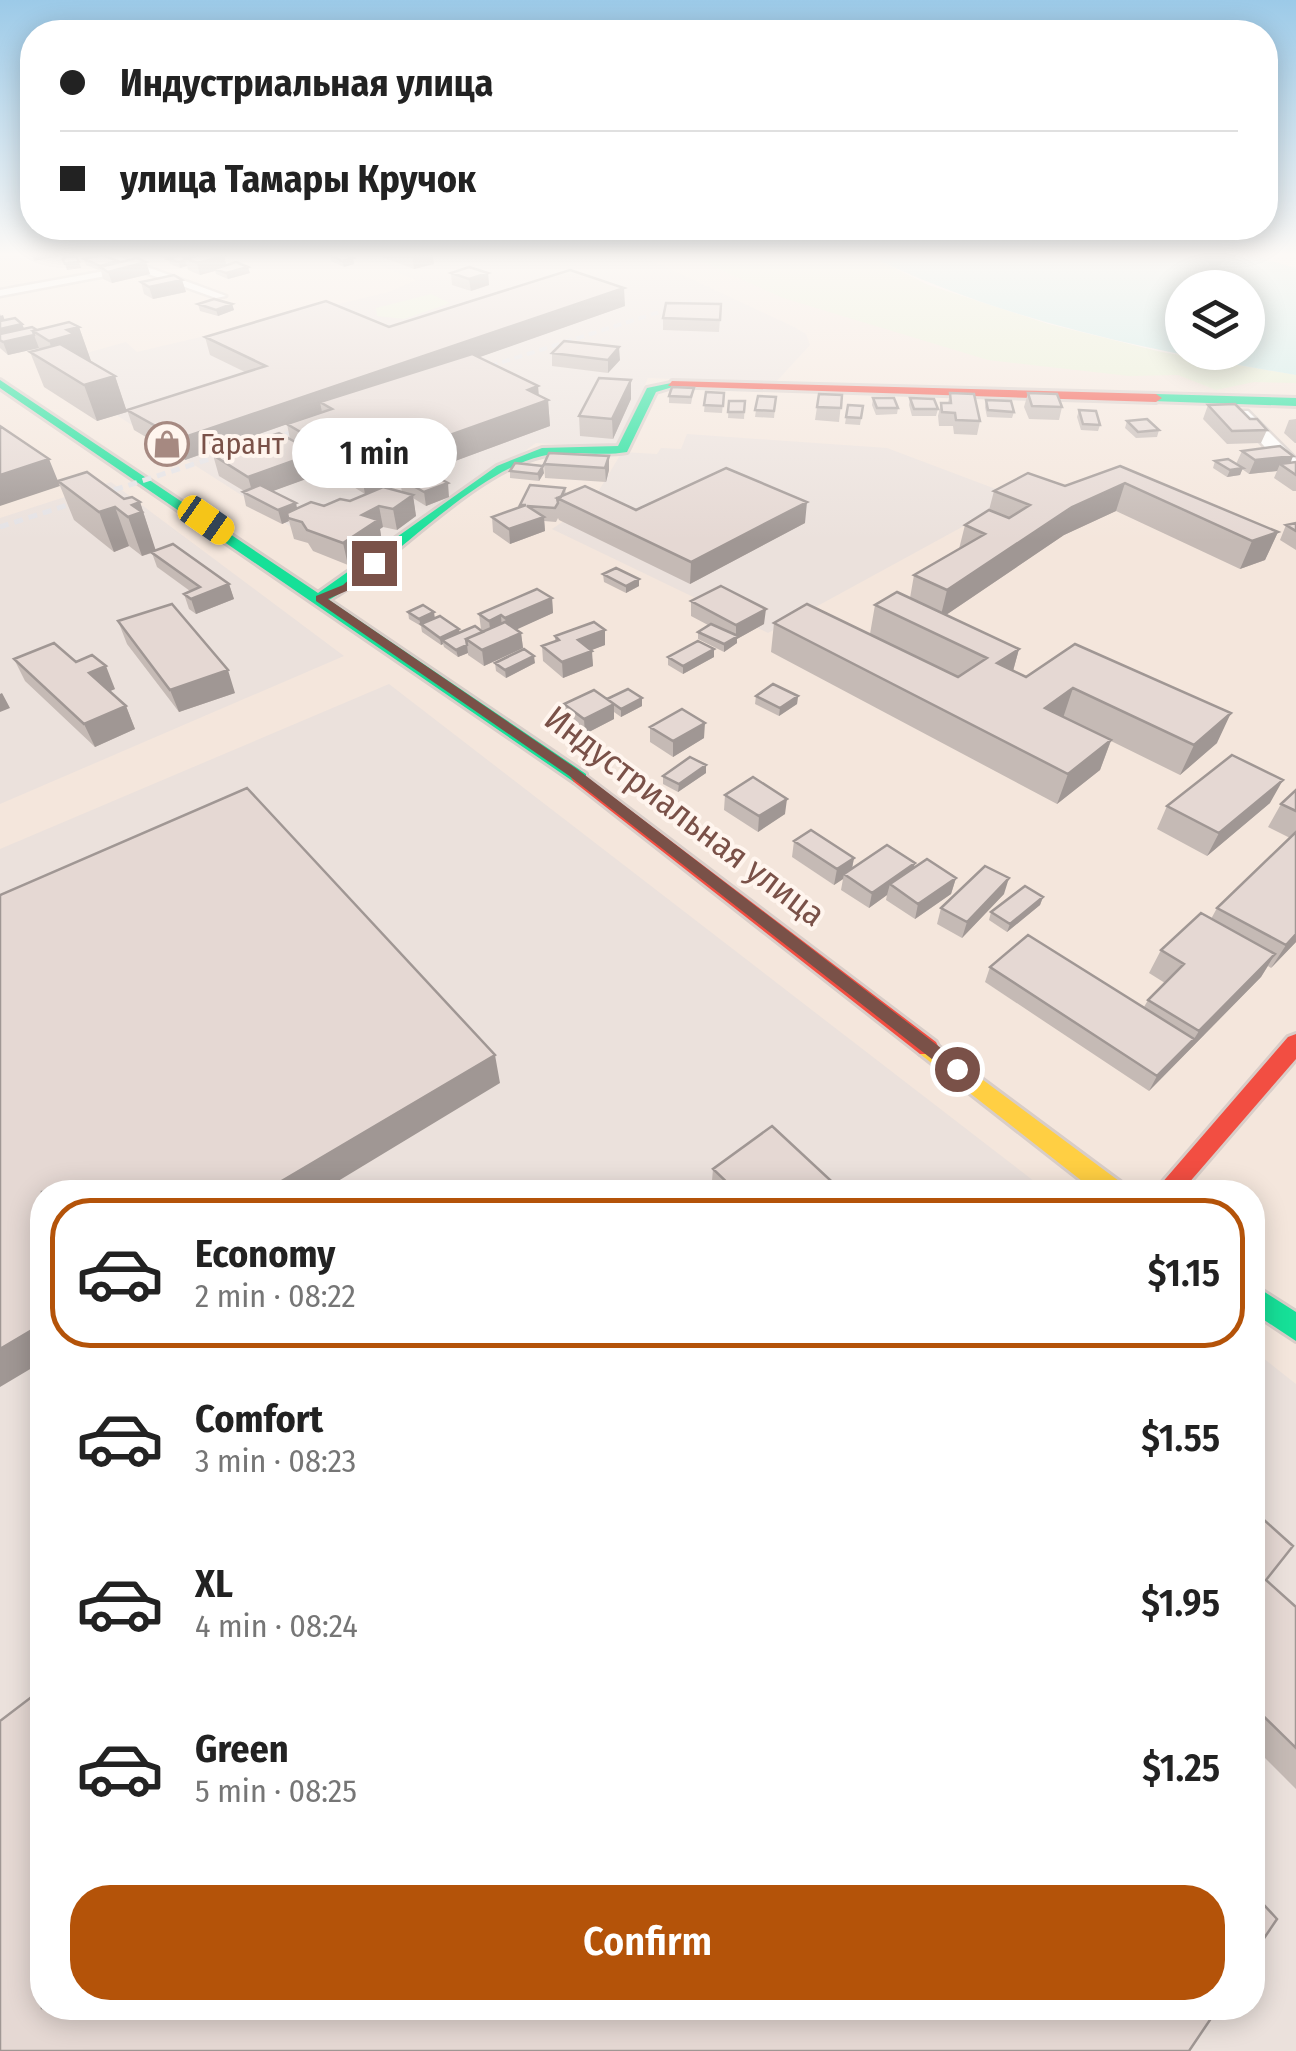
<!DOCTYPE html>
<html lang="en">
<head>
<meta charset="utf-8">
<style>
	:root { --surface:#fff; --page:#f2f2f2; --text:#222; --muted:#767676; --line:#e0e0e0; --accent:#b45309 }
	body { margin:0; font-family:"Fira Sans Condensed",sans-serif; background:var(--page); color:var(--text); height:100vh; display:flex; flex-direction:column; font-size:38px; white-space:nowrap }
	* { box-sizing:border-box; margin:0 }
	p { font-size:32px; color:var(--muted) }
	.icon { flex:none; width:55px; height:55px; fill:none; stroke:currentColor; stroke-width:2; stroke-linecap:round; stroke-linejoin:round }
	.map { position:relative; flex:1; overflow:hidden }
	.drawer { position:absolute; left:30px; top:1180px; width:1235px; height:840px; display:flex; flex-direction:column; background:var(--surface); border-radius:40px; box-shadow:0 5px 25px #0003 }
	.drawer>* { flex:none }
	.guide { position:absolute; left:20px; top:20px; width:1258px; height:220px; border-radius:40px; box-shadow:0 5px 25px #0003; display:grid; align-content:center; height:220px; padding:0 40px; background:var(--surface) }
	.fabs { position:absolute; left:1165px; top:270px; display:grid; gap:20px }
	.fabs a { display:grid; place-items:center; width:100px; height:100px; border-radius:50%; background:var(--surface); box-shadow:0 5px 25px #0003; font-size:50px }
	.end { position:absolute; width:45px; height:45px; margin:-22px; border:12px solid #7a5148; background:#fff; box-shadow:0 0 0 5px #fff }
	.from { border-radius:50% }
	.bubble { position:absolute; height:70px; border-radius:35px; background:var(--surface); box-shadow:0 5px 25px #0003; font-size:32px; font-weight:600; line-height:70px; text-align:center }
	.car { position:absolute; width:30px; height:60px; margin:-30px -15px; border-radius:12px; box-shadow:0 0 8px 2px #0007; background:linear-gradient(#f5c518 24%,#345 0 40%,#f5c518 0 76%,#345 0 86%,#f5c518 0) }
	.guide b { display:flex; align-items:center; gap:35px; height:95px; font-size:38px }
	.guide b+b { border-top:2px solid var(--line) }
	.guide i { width:25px; height:25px; background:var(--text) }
	ul { padding:18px 0 0; list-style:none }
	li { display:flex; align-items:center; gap:30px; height:150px; margin:0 20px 15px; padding:0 20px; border:5px solid transparent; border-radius:40px }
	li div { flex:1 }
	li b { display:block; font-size:38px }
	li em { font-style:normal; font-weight:600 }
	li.active { border-color:var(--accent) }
	li>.icon { width:90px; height:90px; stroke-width:1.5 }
	.primary-button { display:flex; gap:20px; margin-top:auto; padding:20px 40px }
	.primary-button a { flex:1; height:115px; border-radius:40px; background:var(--accent); color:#fff; font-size:40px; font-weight:600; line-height:115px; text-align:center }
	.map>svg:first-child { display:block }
	.residential { fill:#f4e6dc; fill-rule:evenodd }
	.industrial { fill:#ebe1dc }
	.green { fill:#e8efd5 }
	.water { fill:#cbece9; fill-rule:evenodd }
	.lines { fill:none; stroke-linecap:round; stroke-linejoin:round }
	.street-casing { stroke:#d7cdc8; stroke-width:5 }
	.fast-casing { stroke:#d8cdc8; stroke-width:6 }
	.slow-casing { stroke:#d8cdc8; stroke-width:6 }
	.jam-casing { stroke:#d8cdc8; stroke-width:6 }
	.street { fill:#fefdfc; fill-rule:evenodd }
	.fast { fill:#16e098; fill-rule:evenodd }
	.slow { fill:#ffcf43; fill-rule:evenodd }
	.jam { fill:#f24e42; fill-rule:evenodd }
	.rail-far1 { stroke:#e4e2e5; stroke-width:4; stroke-dasharray:8 5; stroke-linecap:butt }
	.rail { stroke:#e4e2e5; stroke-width:5; stroke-dasharray:9 6; stroke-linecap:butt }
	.wall { fill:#c5bab5; fill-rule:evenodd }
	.shaded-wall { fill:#a09794 }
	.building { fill:#e5d8d3; stroke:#a09794; stroke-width:2.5 }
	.route { fill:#7a5148 }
	.labels { text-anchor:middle; stroke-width:8; stroke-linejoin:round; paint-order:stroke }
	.far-poi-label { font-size:30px; fill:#7a5148; stroke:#fff5ee; text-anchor:start }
	.street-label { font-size:35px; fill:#7a5148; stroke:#fff5ee }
</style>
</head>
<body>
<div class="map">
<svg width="1296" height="2051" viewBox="0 0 1296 2051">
	<rect width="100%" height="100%" fill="#f8f2ec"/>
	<path class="residential" d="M0,254H866L928,285L1048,324L1161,352L1296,375V2051H0ZM42,1192H1252V2008H42Z"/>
	<path class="industrial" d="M365,254H638L792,326L806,334L810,345L775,383L648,378L617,448L536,443L454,501L425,513L423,526L355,568L40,366L126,342L137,352L389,292L416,280L364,259Z
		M687,434L887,448L1017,497L768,633L552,529L592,502L622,452L657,454L661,448L681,449Z
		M111,482L344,656L0,804V518Z
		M389,684L1048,1192H42V2008H1252L1253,1350L1296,1384V2051H0V849Z"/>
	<path class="green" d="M686,254H866L928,285L1048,324L1161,352L1296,375V383L1254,382L1216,390L1178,375L1129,376L988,360L783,298Z
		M431,294L450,303L404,319L377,316L376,308Z"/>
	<path class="water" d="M866,254H1248L1296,268V375C1148,350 1001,321 866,254ZM1182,288H1248V352H1182Z"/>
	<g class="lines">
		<g class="street-casing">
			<path id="street" d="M96,254H112L226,296L216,298L137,270L0,296V290L127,267Z
				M1238,411H1248L1296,459V470L1273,456L1238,417Z"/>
		</g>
		<g class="fast-casing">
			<path id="fast" d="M0,380L318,593L497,466L542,448L618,446L647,388L676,382V386L656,392L627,452C599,457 570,449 542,456C472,473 394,562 329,600L586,774V782H574L0,388Z
				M1156,394L1296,398V406L1152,401V395Z
				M1252,1284L1296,1312V1341L1252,1312Z"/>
		</g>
		<g class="slow-casing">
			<path id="slow" d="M928,1039L1123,1184L1126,1192H1096L920,1054L917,1048L920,1042Z"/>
		</g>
		<g class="jam-casing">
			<path id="jam" d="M672,381L1156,394L1162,398L1156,402L668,386Z
				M580,772L936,1042L939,1048L936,1054H920L574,782L571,778Z
				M1296,1034V1059L1181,1192H1154L1288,1037Z"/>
		</g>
		<use href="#street" class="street"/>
		<use href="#fast" class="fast"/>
		<use href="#slow" class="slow"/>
		<use href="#jam" class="jam"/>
		<path class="rail-far1" d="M465,374L691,302"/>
		<path class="rail" d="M0,527L314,425"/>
	</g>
	<path class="wall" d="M160,254H220L224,256L226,265L250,273L228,279L216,274L215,271L200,275L188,270L187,266L180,268L170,264L169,259L160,257Z
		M374,254H432L434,264L414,269Z
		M330,255L353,258L354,264L344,267L331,261Z
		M84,259L119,263L146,262L150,274L112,283L103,279L101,271L86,265Z
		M451,273H488L489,285L471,291L452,285Z
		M182,280L186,292L153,299L144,294L141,282Z
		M198,304H232L234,310L218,316L200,311Z
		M721,304L719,332L663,330V318Z
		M625,306L479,357L538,386L539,395L548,400L550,426L427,471L449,497L426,506L413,498L416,516L397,530L383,527L380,529L382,542L348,565L313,551L308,543L294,539L289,521L282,524L246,506L243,492L244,491L219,476L213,455L290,439L287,424L185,460L134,430L127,410L245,372L210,355L205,337L389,327ZM318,465L365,494L350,501L297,508L272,491L320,474ZM400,482L402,492L384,488Z
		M0,314L4,320L22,324L24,328L37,330L79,327L91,361L115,376L127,412L97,421L44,387L30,352L40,350L39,348L8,355L0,348Z
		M552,353L620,360L608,373L552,366Z
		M631,380V399L613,439L580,436L579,416Z
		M694,388L691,404L669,403V396Z
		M706,392L724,393L722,413L704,412Z
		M950,393L980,421L977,435L954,434L953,426H939L938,416L941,403H948Z
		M1028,393L1062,407L1059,420L1029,419L1024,407Z
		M819,394L842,395L839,422L815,420Z
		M758,396L776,397L774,418L755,417Z
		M873,398L898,408L897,414L876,415L872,405Z
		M910,398L938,409L936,416H912L909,405Z
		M986,400L1014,412L1012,418L987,417L985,407Z
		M729,401H745L744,419L728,418Z
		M848,405L863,406L860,425L845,424Z
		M1208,405L1250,419L1267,430L1261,443L1227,444L1203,419Z
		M1079,410L1100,425L1098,431L1081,430L1077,417Z
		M1296,419V443H1295L1284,433L1289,420Z
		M1127,421L1159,430L1157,437L1136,438L1125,428Z
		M1242,451L1291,463L1296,462V491H1293L1274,478L1277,471L1249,474L1242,469L1240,475L1227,477L1213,468L1215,461L1236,464Z
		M609,456V470L606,482L545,478L544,464Z
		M1120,466L1278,532L1265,560L1240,569L1116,511L1064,535L946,615L1019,649L1013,671L1026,677L1075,644L1217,743L1180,775L1111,741L1100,770L1057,804L771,652L774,623L959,677L870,634L875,605L910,598L914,575L959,549L965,525L989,510L994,491L1065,486Z
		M510,471L544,473L539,481L510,478Z
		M58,481L140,502L155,550L229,584L234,599L196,614L189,609L184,594L190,591L157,567L152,553L142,556L129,546L114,552L74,520Z
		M565,488L566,495L636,510L805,523L690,584L559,520L558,518L556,522L544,521L545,531L510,544L493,532L492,517L520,508V505Z
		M1296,523V550L1280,540L1286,525Z
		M603,574L639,586L626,593L604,582Z
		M552,598L553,613L516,629L521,633L523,648L484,666L468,655V653L458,657L444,647L443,644L441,645L422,632L421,626L409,619L408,612L435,618L460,632L484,631L481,629L479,614Z
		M691,601L764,624L737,639V643L724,652L698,639V632L708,625L691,616Z
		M118,621L235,693L179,712L127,644Z
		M555,636L605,645L591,650L593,666L563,678L543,661L542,646L555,641Z
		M668,657H714L683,674L668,665Z
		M14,659L76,662L115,689L109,691L126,706L135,729L95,747L25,681Z
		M495,663H535L506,678L496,671Z
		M756,696H798L797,704L779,716L755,704Z
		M607,699L642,706L621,717L614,712V719L585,734L565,720L564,704Z
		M650,727L704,738L673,757L650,742Z
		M706,773L678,792L663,784V776Z
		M1296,790V942L1271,968L1268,966L1261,977L1149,1091L985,982L990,967L1144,1007L1148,1000L1165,983L1149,973L1161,950L1211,919L1217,908L1290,838L1268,827L1281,804Z
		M725,795L785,814L758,832L724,810Z
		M1270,803L1207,856L1157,829L1167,806Z
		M794,841L854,858L852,869L915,863L913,868L956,878L951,894L915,919L886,900L887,895L869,908L841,890L843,879L834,885L792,857Z
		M1004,894L962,938L937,924L941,908Z
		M1043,897L1040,905L1007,932L989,920L991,912Z
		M713,1169L843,1192H711Z
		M1253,1510L1266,1580L1296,1607V1789L1252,1745Z"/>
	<path class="shaded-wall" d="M32,254H73L34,261Z
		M412,254H432L434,264L414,269Z
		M224,256L227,267L214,269L215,271L200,275L197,263Z
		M353,258L354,264L344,267L342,261Z
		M185,260L187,266L180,268L179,262Z
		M79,262L81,268L67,270L65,264Z
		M146,262L150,274L112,283L108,272Z
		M248,267L250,273L228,279L226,273Z
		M488,273L489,285L471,291L469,279Z
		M182,280L186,292L153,299L149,287Z
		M624,288L625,306L332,409L320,402L322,412L185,460L179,439Z
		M232,304L234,310L218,316L216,310Z
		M3,315L7,327L22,324L27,336L0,340V316Z
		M79,327L91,361L60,370L49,341L67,330Z
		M34,335L39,348L8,355L3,342Z
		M619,347L620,360L608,373V360Z
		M115,376L127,412L97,421L84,385Z
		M631,380V399L613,439L612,419Z
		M538,386L539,403L548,400L550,426L404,480L399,478L400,482L365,494L360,467Z
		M315,453L320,474L254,498L248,477Z
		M609,456V470L606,482L605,468Z
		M1293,456L1288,470L1280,464L1277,471L1249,474L1255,460Z
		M49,459L60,486L0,506V475Z
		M543,466L544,473L539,481L538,474Z
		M1243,468L1240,475L1227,477L1230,470Z
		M448,483L449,497L426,506L424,492Z
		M1125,483L1116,511L1064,535L940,619L947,590L1072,507Z
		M413,495L416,516L397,530L393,509Z
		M140,502L156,551L142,556L128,517L132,505Z
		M807,502L805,523L690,584L691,562Z
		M296,503L299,517L288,518L289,521L282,524L278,510Z
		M379,506L383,527L380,529L382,542L348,565L343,543L362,515Z
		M115,507L129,546L114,552L99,512Z
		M544,517L545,531L510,544L509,529Z
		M1278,532L1265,560L1240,569L1252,541Z
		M639,579V586L626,593V586Z
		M229,584L234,599L196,614L191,599Z
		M552,598L553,613L507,634L505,618Z
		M766,609L764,624L737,639V643L724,652V644L736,637V625Z
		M434,612L435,619L421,624V626L419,619Z
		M501,615L502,631L491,636L489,621Z
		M459,629L460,637L442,640L443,644L441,645L440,638Z
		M605,630V645L579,655L578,640Z
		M521,633L523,648L484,666L482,650Z
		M467,645L468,653L458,657L456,650Z
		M714,649V657L683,674V666Z
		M1019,649L1011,678L997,663Z
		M592,651L593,666L563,678L562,662Z
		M534,656L535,663L506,678L505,670Z
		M106,666L115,689L99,696L89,673Z
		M228,670L235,693L179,712L170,690Z
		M1073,688L1063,718L1045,708Z
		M2,693L10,708L0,712V694Z
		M798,696L797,704L779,716L780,708Z
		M642,698V706L621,717V709Z
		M614,704V719L585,734L584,719Z
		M126,706L135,729L95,747L84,724Z
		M1231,713L1217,743L1180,775L1194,745Z
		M705,723L704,738L673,757V741Z
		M1111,740L1100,770L1057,804L1068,774Z
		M706,765V773L678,792L679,784Z
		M1283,780L1270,803L1207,856L1219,833Z
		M787,799L785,814L758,832L759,816Z
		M854,858L851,873L844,874L843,879L834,885L837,869Z
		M915,863L911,878L890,884L887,895L869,908L872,893Z
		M956,878L951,894L915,919L918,904Z
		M1009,878L1004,894L962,938L967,922Z
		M1043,897L1040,905L1007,932L1010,924Z
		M1296,934V942L1271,968L1286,945Z
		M1275,954L1261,977L1149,1091L1157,1076L1194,1039L1199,1031Z
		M495,1055L500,1083L320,1192H263Z
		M42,1324V1362L0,1387V1349Z"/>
	<path class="building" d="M182,254H198V255L179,262L168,259Z
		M199,254H220L224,256L197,263L185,258Z
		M335,254H344L353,258L342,261L330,255Z
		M102,255L118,261L100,266L84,259Z
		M76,256L79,262L65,264L62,258Z
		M137,258L146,262L108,272L100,267Z
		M236,262L248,267L226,273L214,269Z
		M469,267L488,273L469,279L451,273Z
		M570,270L624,288L179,439L127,410L266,366L205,337L326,301L389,327Z
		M174,275L182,280L149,287L141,282Z
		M214,299L232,304L216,310L198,304Z
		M666,303L721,304L720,320L663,318Z
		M15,318L22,324L0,329V321Z
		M69,322L79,327L67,330L74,334L49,341L33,331Z
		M32,327L37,330L33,331L34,335L3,342L0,340V334Z
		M564,341L619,347L608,360L552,353Z
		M60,344L115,376L84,385L30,352Z
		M472,354L538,386L528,390L548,400L360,467L287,424L332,409L320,402Z
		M599,378L631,380L612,419L579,416Z
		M672,387L694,388L691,397L669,396Z
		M706,392L724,393L723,406L704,405Z
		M950,393L974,394L980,421L956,420L955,413L942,412L941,403H951Z
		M1028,393L1057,394L1062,407L1032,406Z
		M819,394L842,395L841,408L817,407Z
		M758,396L776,397L774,411L755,410Z
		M873,398H894L898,408H877Z
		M910,398L934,399L938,409H914Z
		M986,400L1011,401L1014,412L988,410Z
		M729,401H745L744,412H728Z
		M1235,404L1250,419H1257L1267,430L1232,431L1208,405Z
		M848,405L863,406L861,418L846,417Z
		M1079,410L1096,411L1100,425L1083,424Z
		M1147,419L1159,430L1138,432L1127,421Z
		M0,426L49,459L0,475Z
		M279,433L315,453L248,477L213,455Z
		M1280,446L1293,456L1255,460L1242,451Z
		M549,453L609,456L605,468L544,464Z
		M1228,459L1243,468L1230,470L1215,461Z
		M1296,462V475L1280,464Z
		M515,463L543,466L538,474L510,471Z
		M1120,466L1278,532L1252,541L1125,483L1072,507L947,590L914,575L985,534L965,525L989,510L1009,518L1030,505L994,491L1028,473L1065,486Z
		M726,468L807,502L691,562L557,498L585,486L636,510Z
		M422,469L448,483L424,492L399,478Z
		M87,472L124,499L132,497L140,502L132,505L142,512L128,517L115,507L99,512L58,481Z
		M260,485L296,503L278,510L243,492Z
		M530,485L565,488L561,497L557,498L558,503L555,508L527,506L544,517L509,529L492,517L526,505H520Z
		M383,487L413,495L393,509L379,506L362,515L378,520L343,543L307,530L302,522L288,518L287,513L311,502L324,506L340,499L350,501Z
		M1296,523V531L1286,525Z
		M173,544L229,584L191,599L184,594L200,587L151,552Z
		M616,568L639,579L626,586L603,574Z
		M721,586L766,609L736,625L691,601Z
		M537,589L552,598L505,618L501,615L489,621L479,614Z
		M897,592L1019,649L997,663L1026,677L1075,644L1231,713L1194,745L1073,688L1045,708L1111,740L1068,774L774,623L807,604L958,677L987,658L875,605Z
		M172,604L228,670L170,690L118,621Z
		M423,605L434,612L419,619L408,612Z
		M440,616L459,629L440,638L421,624Z
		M505,622L521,633L482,650L466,639Z
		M594,622L605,630L578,640L592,651L562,662L542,646L559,640L555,636Z
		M711,624L738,636L724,644L698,632Z
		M475,626L483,632L466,639L467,645L456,650L442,640Z
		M698,641L714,649L683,666L668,657Z
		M54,643L76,662L92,655L106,666L89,673L126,706L84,724L14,659Z
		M524,649L534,656L505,670L495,663Z
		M773,684L798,696L780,708L756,696Z
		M628,689L642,698L621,709L607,699Z
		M594,690L614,704L584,719L564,704Z
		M682,709L705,723L673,741L650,727Z
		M1232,755L1283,780L1219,833L1167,806Z
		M690,757L706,765L679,784L663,776Z
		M753,777L787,799L759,816L725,795Z
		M247,788L495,1055L263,1192H42V1324L0,1349V895Z
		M1296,790V811L1281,804Z
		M811,830L854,858L837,869L794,841Z
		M1296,832V934L1286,945L1217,908Z
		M887,845L915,863L872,893L844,874Z
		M927,859L956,878L918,904L890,884Z
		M985,866L1009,878L967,922L941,908Z
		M1025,886L1043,897L1010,924L991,912Z
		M1201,913L1275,954L1199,1031L1148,1000L1184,964L1161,950Z
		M1028,935L1194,1039L1157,1076L990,967Z
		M772,1126L843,1192H737L713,1169Z
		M1253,1510L1293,1546L1266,1580L1296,1607V1748L1252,1705Z
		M42,1689V2008H1218L1189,2051H0V1721Z
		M1252,1892L1277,1919L1252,1956Z"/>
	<linearGradient id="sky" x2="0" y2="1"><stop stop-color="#9ccae8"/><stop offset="0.47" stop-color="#fcf9f6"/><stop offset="1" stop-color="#fcf9f6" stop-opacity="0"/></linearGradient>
	<rect width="1296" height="541" fill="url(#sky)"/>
	<path class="route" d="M370,561L379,563L351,589L328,599L577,769L963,1065V1074H951L568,775L316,601V596L343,585Z"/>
	<defs>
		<g id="shop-ring" transform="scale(2.25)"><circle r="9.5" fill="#fff5ee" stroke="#a68981" stroke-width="1.5"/><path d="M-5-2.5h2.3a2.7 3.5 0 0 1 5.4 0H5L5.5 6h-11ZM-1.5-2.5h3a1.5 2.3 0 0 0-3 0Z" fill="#a68981"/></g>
	</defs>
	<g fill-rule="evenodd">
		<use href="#shop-ring" x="167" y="444"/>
	</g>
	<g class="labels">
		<g class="far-poi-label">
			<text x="200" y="454">Гарант</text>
		</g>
		<g class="street-label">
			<text transform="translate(685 816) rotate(37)" y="12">Индустриальная улица</text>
		</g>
	</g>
</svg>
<div class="fabs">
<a><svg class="icon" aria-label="layers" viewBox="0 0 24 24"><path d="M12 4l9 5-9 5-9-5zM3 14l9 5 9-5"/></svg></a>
</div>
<i class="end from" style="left:957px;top:1069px"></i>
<i class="end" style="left:374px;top:563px"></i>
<div class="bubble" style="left:292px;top:418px;width:165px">1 min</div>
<i class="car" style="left:206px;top:520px;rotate:125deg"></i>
<div class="guide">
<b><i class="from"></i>Индустриальная улица</b>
<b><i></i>улица Тамары Кручок</b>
</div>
<section class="drawer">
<ul>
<li class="active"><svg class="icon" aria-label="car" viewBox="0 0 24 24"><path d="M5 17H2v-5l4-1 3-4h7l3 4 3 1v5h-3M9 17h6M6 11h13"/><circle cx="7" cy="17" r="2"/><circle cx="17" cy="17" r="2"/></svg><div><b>Economy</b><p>2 min · 08:22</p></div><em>$1.15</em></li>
<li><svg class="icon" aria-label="car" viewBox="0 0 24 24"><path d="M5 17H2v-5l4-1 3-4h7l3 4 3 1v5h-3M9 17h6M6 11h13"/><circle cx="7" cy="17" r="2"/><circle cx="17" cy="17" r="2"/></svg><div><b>Comfort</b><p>3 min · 08:23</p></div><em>$1.55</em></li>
<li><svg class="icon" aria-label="car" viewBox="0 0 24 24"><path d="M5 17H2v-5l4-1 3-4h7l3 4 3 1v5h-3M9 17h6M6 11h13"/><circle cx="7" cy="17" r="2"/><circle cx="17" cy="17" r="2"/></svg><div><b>XL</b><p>4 min · 08:24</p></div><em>$1.95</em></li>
<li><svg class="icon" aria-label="car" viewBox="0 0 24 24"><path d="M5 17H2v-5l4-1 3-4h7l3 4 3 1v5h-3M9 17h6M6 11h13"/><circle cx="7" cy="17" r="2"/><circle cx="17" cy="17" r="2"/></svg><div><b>Green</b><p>5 min · 08:25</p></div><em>$1.25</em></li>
</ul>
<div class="primary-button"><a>Confirm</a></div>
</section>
</div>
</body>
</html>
